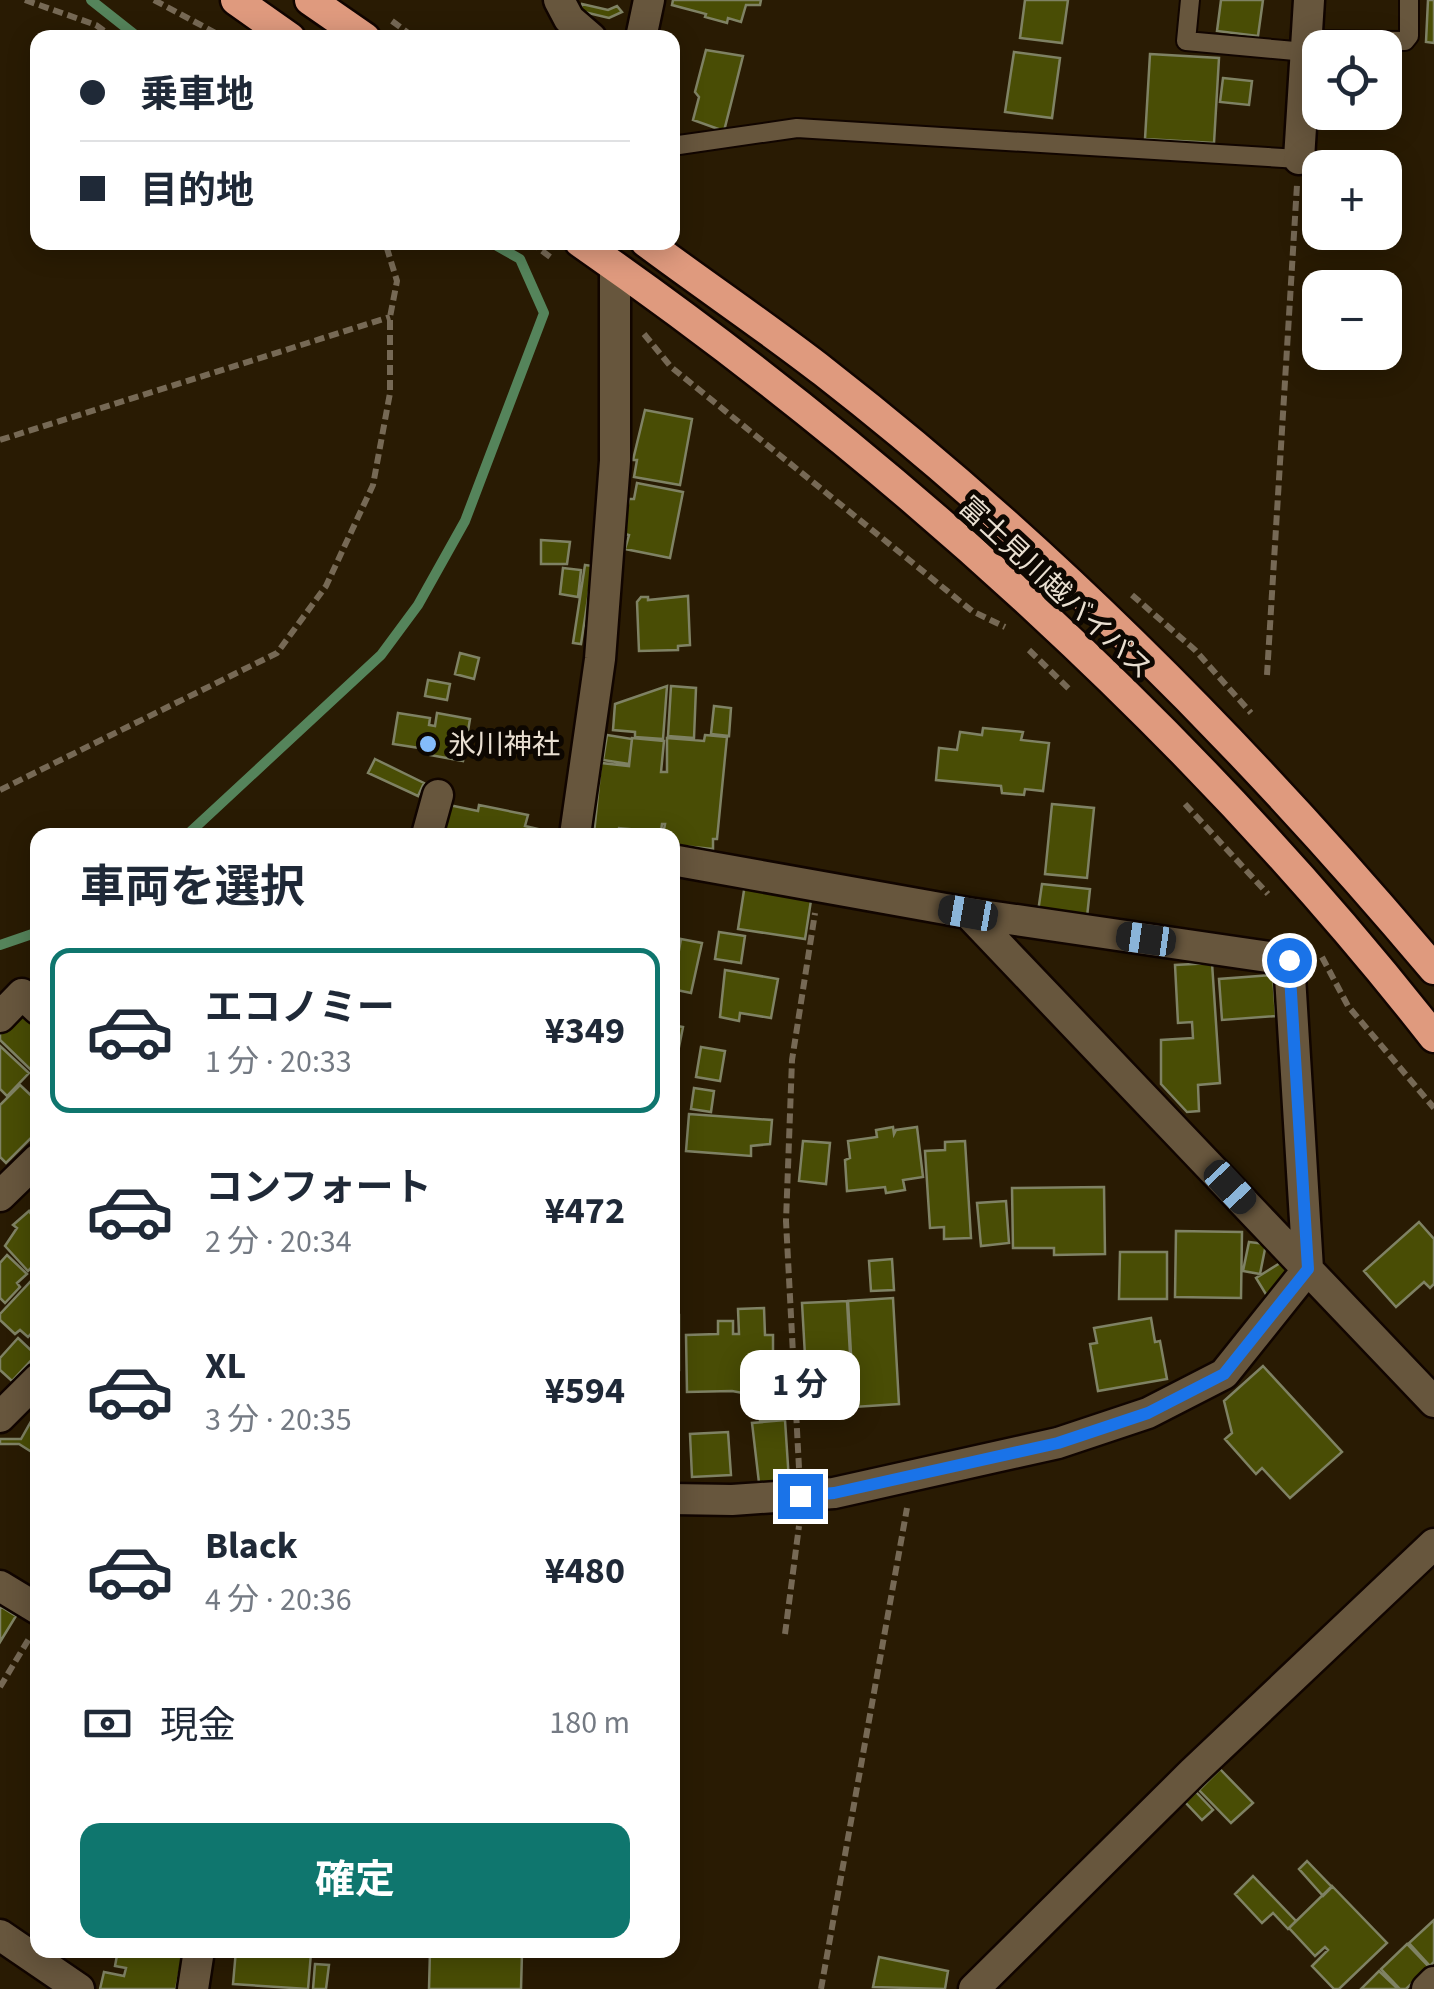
<!DOCTYPE html>
<html lang="ja">
<head>
<meta charset="utf-8">
<style>
	:root { --surface:#fff; --page:#f6f6f7; --text:#1f2937; --muted:#747a83; --line:#e0e1e3; --accent:#0f766e }
	body { margin:0; font-family:"Source Sans 3","Noto Sans JP",sans-serif; background:var(--page); color:var(--text); height:100vh; display:flex; flex-direction:column; font-size:38px; white-space:nowrap }
	* { box-sizing:border-box; margin:0 }
	p { font-size:32px; color:var(--muted) }
	.icon { flex:none; width:55px; height:55px; fill:none; stroke:currentColor; stroke-width:2; stroke-linecap:round; stroke-linejoin:round }
	.map { position:relative; flex:1; overflow:hidden }
	.side { position:absolute; left:30px; top:828px; width:650px; height:1130px; display:flex; flex-direction:column; background:var(--surface); border-radius:20px; box-shadow:0 5px 25px #0003 }
	.side>* { flex:none }
	.banner { position:absolute; left:30px; top:30px; width:650px; height:220px; border-radius:20px; box-shadow:0 5px 25px #0003; display:grid; align-content:center; height:220px; padding:0 50px; background:var(--surface) }
	.buttons { position:absolute; left:1302px; top:30px; display:grid; gap:20px }
	.buttons a { display:grid; place-items:center; width:100px; height:100px; border-radius:20px; background:var(--surface); box-shadow:0 5px 25px #0003; font-size:50px }
	.end { position:absolute; width:45px; height:45px; margin:-22px; border:12px solid #1a73e8; background:#fff; box-shadow:0 0 0 5px #fff }
	.from { border-radius:50% }
	.bubble { position:absolute; height:70px; border-radius:20px; background:var(--surface); box-shadow:0 5px 25px #0003; font-size:32px; font-weight:700; line-height:70px; text-align:center }
	.car { position:absolute; width:30px; height:60px; margin:-30px -15px; border-radius:12px; box-shadow:0 0 8px 2px #0007; background:linear-gradient(#222 24%,#8ab4d8 0 40%,#222 0 76%,#8ab4d8 0 86%,#222 0) }
	.banner b { display:flex; align-items:center; gap:35px; height:95px; font-size:38px }
	.banner b+b { border-top:2px solid var(--line) }
	.banner i { width:25px; height:25px; background:var(--text) }
	ul { padding:0; list-style:none }
	li { display:flex; align-items:center; gap:30px; height:165px; margin:0 20px 15px; padding:0 30px; border:5px solid transparent; border-radius:20px }
	li div { flex:1 }
	li b { display:block; font-size:38px }
	li em { font-style:normal; font-weight:700 }
	li.selected { border-color:var(--accent) }
	li>.icon { width:90px; height:90px; stroke-width:1.5 }
	h2 { padding:0 50px; font-size:45px; line-height:120px }
	.pay { display:flex; align-items:center; gap:25px; height:110px; padding:0 50px; font-size:38px }
	.pay p { margin-inline-start:auto }
	.primary-button { display:flex; gap:20px; margin-top:auto; padding:20px 50px }
	.primary-button a { flex:1; height:115px; border-radius:20px; background:var(--accent); color:#fff; font-size:40px; font-weight:700; line-height:115px; text-align:center }
	.map>svg:first-child { display:block }
	.lines { fill:none; stroke-linecap:round; stroke-linejoin:round }
	.stream { stroke:#55845b; stroke-width:10 }
	.building { fill:#494d05; stroke:#7f8264; stroke-width:2.5 }
	.lane-casing { stroke:#110500; stroke-width:22 }
	.street-casing { stroke:#110500; stroke-width:35 }
	.secondary-casing { stroke:#110500; stroke-width:35 }
	.highway-casing { stroke:#110500; stroke-width:35 }
	.path { stroke:#766955; stroke-width:6; stroke-dasharray:10 5; stroke-linecap:butt }
	.lane { stroke:#67563d; stroke-width:18 }
	.street { stroke:#67563d; stroke-width:30 }
	.secondary { stroke:#67563d; stroke-width:30 }
	.highway { stroke:#df9a7e; stroke-width:30 }
	.route { stroke:#1a73e8; stroke-width:12 }
	.poi-dot { fill:#84bcfb; stroke:#0d0701; stroke-width:4 }
	.labels { text-anchor:middle; stroke-width:10; stroke-linejoin:round; paint-order:stroke }
	.street-label { font-size:28px; fill:#e9dfd1; stroke:#0d0701 }
	.poi-label { font-size:28px; fill:#e9dfd1; stroke:#0d0701; text-anchor:start }
</style>
</head>
<body>
<div class="map">
<svg width="1434" height="1989" viewBox="0 0 1434 1989">
	<rect width="100%" height="100%" fill="#291b03"/>
	<g class="lines">
		<path class="stream" d="M91,0L139,38
			M187,835L381,655L418,605L465,521L544,313L520,259L490,242
			M0,945L38,932"/>
	</g>
	<path class="building" d="M673,0H761L760,5H746L741,22L728,18L727,23L705,17L706,14L672,5Z
		M1025,0H1068L1062,43L1020,38Z
		M1221,0H1263L1258,36L1217,31Z
		M1428,0H1434V43L1426,42Z
		M582,4L608,10L617,6L622,12L609,18L580,11Z
		M706,50L743,56L724,131L693,120L699,97L695,92Z
		M1014,52L1060,58L1052,118L1005,112Z
		M1150,54L1219,58L1214,143L1145,139Z
		M1223,78L1252,81L1249,105L1220,102Z
		M645,410L692,419L680,485L634,477L637,460H633Z
		M637,483L683,492L670,558L625,549L629,535L622,533L629,499H634Z
		M541,540L570,542L567,564H541Z
		M585,565L593,566L581,644L573,643Z
		M563,568L581,570L578,597L560,594Z
		M688,596L690,645L678,646V650L639,651L637,602L641,597H648V600Z
		M460,653L479,658L474,679L455,674Z
		M428,680L450,684L447,700L425,696Z
		M667,686L663,739L635,737V732L613,730L615,704Z
		M671,686L696,688L694,738L668,736Z
		M714,706L731,708L729,736L711,734Z
		M398,713L430,718L429,725L435,726L437,713L470,719L463,761L430,755L432,744L427,743L426,749L393,744Z
		M983,728L1023,732L1021,740L1049,743L1043,791L1025,789L1024,795L1002,793L1001,786L936,780L939,748L957,750L960,732L982,735Z
		M607,735L632,739L629,764L603,760Z
		M705,735L727,737L717,839H713V849L672,845V835H663L665,824H662L661,832L619,828L618,835L594,834L601,763L629,766L632,738L664,741L661,772H667V738L704,741Z
		M375,759L424,783L418,796L368,773Z
		M1052,804L1094,808L1087,878L1045,874Z
		M449,805L478,811L479,805L528,815L525,826L542,830L541,835H443Z
		M745,884L812,894L805,939L738,929Z
		M1042,884L1090,889L1087,917L1038,912Z
		M719,932L745,936L741,963L715,959Z
		M681,939L702,943L691,993L672,989Z
		M1212,963L1220,1083L1198,1085L1199,1111L1187,1112L1161,1084V1040L1193,1038L1192,1022L1178,1023L1175,965Z
		M725,970L778,979L771,1018L740,1013L739,1021L720,1017Z
		M1273,975L1276,1016L1222,1020L1219,979Z
		M19,1012L38,1029V1063L31,1070L0,1040V1032Z
		M672,1025L683,1027L675,1067H672Z
		M0,1046L29,1073L7,1096L0,1089Z
		M701,1047L725,1051L720,1081L696,1077Z
		M20,1085L38,1102V1131L6,1163L0,1157V1105Z
		M694,1088L714,1091L711,1112L691,1109Z
		M689,1114L772,1120L770,1144L751,1146V1156L686,1151Z
		M893,1127L894,1134L896,1130L917,1127L923,1177L903,1180L905,1190L886,1193L885,1187L847,1191L845,1160L850,1158L848,1141L877,1137L876,1130Z
		M803,1141L830,1143L826,1184L799,1181Z
		M965,1141L971,1238L944,1239V1227L930,1228L925,1151L945,1150V1142Z
		M1104,1187L1105,1254L1054,1255V1248H1013L1012,1188Z
		M1006,1201L1009,1243L981,1246L977,1203Z
		M38,1208V1261L28,1271L5,1246L17,1228L13,1225L29,1211L31,1214Z
		M1419,1222L1434,1239V1284L1430,1288L1424,1282L1396,1307L1364,1271Z
		M1176,1231L1242,1232L1241,1298L1175,1297Z
		M1249,1242L1266,1244L1260,1274L1243,1271Z
		M1120,1252H1167V1299H1119Z
		M7,1255L27,1274L17,1283L20,1287L5,1303L0,1298V1263Z
		M892,1259L894,1290L871,1291L869,1261Z
		M1285,1260L1296,1278L1267,1296L1256,1278Z
		M31,1281L38,1286V1326L28,1337L20,1330L15,1334L0,1320V1314Z
		M893,1298L899,1404L854,1407L848,1301Z
		M847,1301L853,1407L808,1409L802,1303Z
		M764,1308L765,1335H773V1365H763V1397H743V1393L732,1391L687,1392L686,1335L718,1334V1321H733V1334H739L738,1309Z
		M672,1315H679V1370H672Z
		M1151,1318L1155,1342L1160,1341L1167,1379L1098,1391L1090,1344L1097,1343L1094,1328Z
		M18,1338L36,1355L12,1381L0,1370V1358Z
		M1263,1366L1342,1452L1290,1498L1262,1468L1256,1474L1225,1439L1232,1433L1224,1401Z
		M784,1406L785,1419L760,1420V1407Z
		M38,1409V1456L19,1444H0V1439H21Z
		M785,1420L789,1481L759,1483L752,1423Z
		M728,1432L731,1475L692,1477L690,1434Z
		M0,1606L16,1616L0,1642Z
		M1220,1769L1253,1803L1231,1823L1199,1790Z
		M1196,1792L1213,1810L1202,1820L1185,1802Z
		M1307,1861L1332,1887L1323,1896L1299,1869Z
		M1253,1876L1296,1921L1288,1929L1273,1913L1262,1923L1235,1894Z
		M1332,1886L1387,1943L1339,1989H1334L1312,1966L1328,1950L1325,1947L1315,1956L1289,1928Z
		M1434,1920V1962L1430,1966L1409,1943Z
		M1407,1944L1429,1967L1406,1989H1400L1381,1969Z
		M118,1950H184L176,1989H100L104,1972L124,1976L126,1968L115,1966Z
		M236,1950L311,1953L308,1989L233,1984Z
		M430,1951L522,1953L521,1989H429Z
		M879,1957L948,1971L945,1989L873,1987Z
		M315,1964L329,1965L326,1989H313Z
		M1379,1971L1398,1989H1361Z"/>
	<g class="lines">
		<g class="lane-casing">
			<path id="lane" d="M1190,0L1186,41L1306,52
				M1308,40L1405,41L1409,36V0
				M672,146L797,128L1299,159"/>
		</g>
		<g class="street-casing">
			<path id="street" d="M559,0L569,19L591,38
				M1299,159L1309,0
				M427,835L438,795
				M575,835L600,659L615,461V267
				M672,860L968,913L1434,1402
				M0,1017L22,994L38,1009
				M0,1196L38,1159
				M0,1417L38,1379
				M672,1499L732,1500L834,1493L1058,1443L1148,1413L1224,1374L1308,1269L1289,960L968,913
				M0,1586L38,1609
				M0,1935L79,1989
				M193,1989L199,1950
				M974,1989L1192,1773L1434,1544
				M1427,1989L1434,1982"/>
		</g>
		<g class="secondary-casing">
			<path id="secondary" d="M641,38L649,0"/>
		</g>
		<g class="highway-casing">
			<path id="highway" d="M236,0L290,38
				M310,0L365,38
				M580,242C892,459 1199,737 1434,1037
				M646,242C705,286 766,327 824,372C1049,547 1251,752 1434,969"/>
		</g>
		<path class="path" d="M25,0L96,25L114,38
			M154,0L225,38
			M392,21L415,38
			M530,242L553,259
			M644,334L671,367L972,611L1005,627
			M0,440L390,317
			M1132,595L1195,650L1251,713
			M1029,650L1070,690
			M1267,675L1297,185
			M0,790L277,653L326,586L373,485L390,393V317L397,281L385,242
			M1185,804L1268,894
			M1322,957L1348,1006L1434,1108
			M799,1468L786,1221L792,1060L815,913
			M785,1634L799,1526
			M0,1687L30,1637
			M821,1989L907,1508"/>
		<use href="#lane" class="lane"/>
		<use href="#street" class="street"/>
		<use href="#secondary" class="secondary"/>
		<use href="#highway" class="highway"/>
	</g>
	<g class="lines">
		<path class="route" d="M800,1496L834,1493L1058,1443L1148,1413L1224,1374L1308,1269L1289,960"/>
	</g>
	<circle class="poi-dot" cx="428" cy="744" r="10"/>
	<g class="labels">
		<g class="street-label">
			<text transform="translate(1056 587) rotate(43)" y="10">富士見川越バイパス</text>
		</g>
		<g class="poi-label">
			<text x="448" y="754">氷川神社</text>
		</g>
	</g>
</svg>
<div class="buttons">
<a><svg class="icon" aria-label="locate" viewBox="0 0 24 24"><circle cx="12" cy="12" r="6"/><path d="M12 2v4M12 18v4M2 12h4M18 12h4"/></svg></a>
<a>+</a>
<a>−</a>
</div>
<i class="end from" style="left:1289px;top:960px"></i>
<i class="end" style="left:800px;top:1496px"></i>
<div class="bubble" style="left:740px;top:1350px;width:120px">1 分</div>
<i class="car" style="left:968px;top:913px;rotate:280deg"></i>
<i class="car" style="left:1146px;top:939px;rotate:278deg"></i>
<i class="car" style="left:1230px;top:1187px;rotate:137deg"></i>
<div class="banner">
<b><i class="from"></i>乗車地</b>
<b><i></i>目的地</b>
</div>
<section class="side">
<h2>車両を選択</h2>
<ul>
<li class="selected"><svg class="icon" aria-label="car" viewBox="0 0 24 24"><path d="M5 17H2v-5l4-1 3-4h7l3 4 3 1v5h-3M9 17h6M6 11h13"/><circle cx="7" cy="17" r="2"/><circle cx="17" cy="17" r="2"/></svg><div><b>エコノミー</b><p>1 分 · 20:33</p></div><em>¥349</em></li>
<li><svg class="icon" aria-label="car" viewBox="0 0 24 24"><path d="M5 17H2v-5l4-1 3-4h7l3 4 3 1v5h-3M9 17h6M6 11h13"/><circle cx="7" cy="17" r="2"/><circle cx="17" cy="17" r="2"/></svg><div><b>コンフォート</b><p>2 分 · 20:34</p></div><em>¥472</em></li>
<li><svg class="icon" aria-label="car" viewBox="0 0 24 24"><path d="M5 17H2v-5l4-1 3-4h7l3 4 3 1v5h-3M9 17h6M6 11h13"/><circle cx="7" cy="17" r="2"/><circle cx="17" cy="17" r="2"/></svg><div><b>XL</b><p>3 分 · 20:35</p></div><em>¥594</em></li>
<li><svg class="icon" aria-label="car" viewBox="0 0 24 24"><path d="M5 17H2v-5l4-1 3-4h7l3 4 3 1v5h-3M9 17h6M6 11h13"/><circle cx="7" cy="17" r="2"/><circle cx="17" cy="17" r="2"/></svg><div><b>Black</b><p>4 分 · 20:36</p></div><em>¥480</em></li>
</ul>
<div class="pay"><svg class="icon" aria-label="cash" viewBox="0 0 24 24"><path d="M3 7h18v10H3z"/><circle cx="12" cy="12" r="2"/></svg>現金<p>180 m</p></div>
<div class="primary-button"><a>確定</a></div>
</section>
</div>
</body>
</html>
